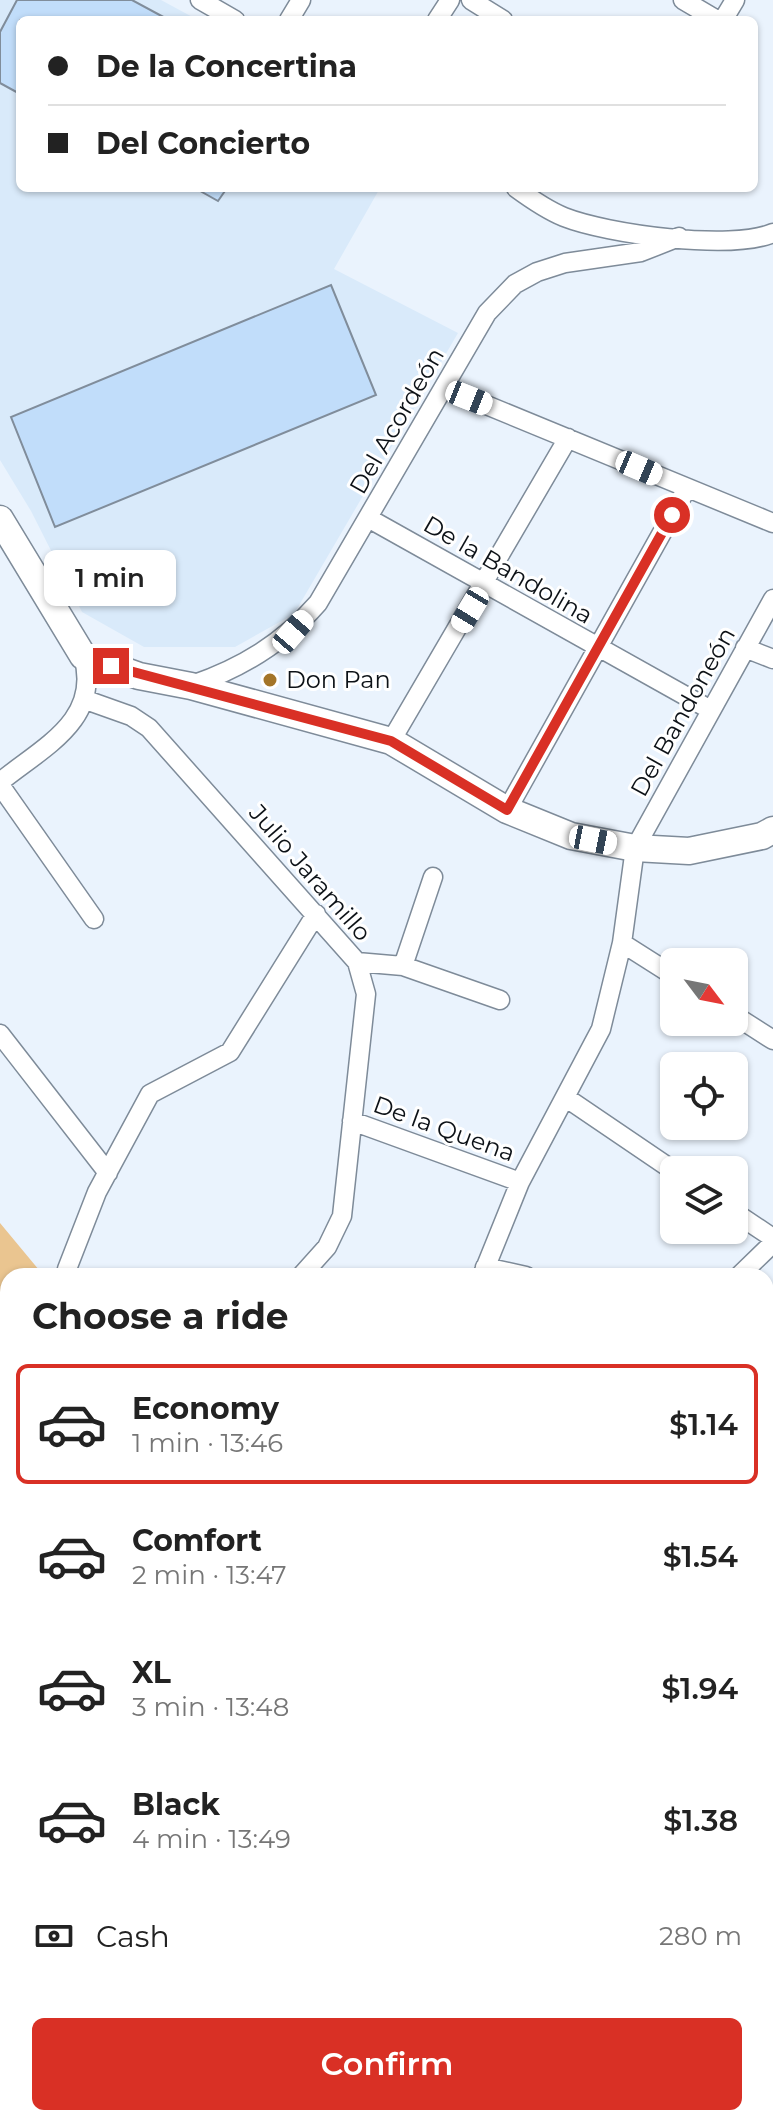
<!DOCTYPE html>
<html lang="en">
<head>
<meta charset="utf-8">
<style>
	:root { --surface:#fff; --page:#f2f2f2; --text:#222; --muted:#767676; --line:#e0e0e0; --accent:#d93025 }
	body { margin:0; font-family:Montserrat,sans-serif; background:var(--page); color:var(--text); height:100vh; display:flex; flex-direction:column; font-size:30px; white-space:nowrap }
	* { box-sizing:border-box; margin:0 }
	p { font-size:26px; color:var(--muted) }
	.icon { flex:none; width:44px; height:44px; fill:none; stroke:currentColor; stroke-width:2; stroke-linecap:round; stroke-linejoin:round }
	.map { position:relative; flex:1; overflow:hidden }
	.sheet { position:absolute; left:0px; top:1268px; width:774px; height:858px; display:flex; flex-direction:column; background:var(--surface); border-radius:24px 24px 0 0; box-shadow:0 2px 6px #0004 }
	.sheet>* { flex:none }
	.top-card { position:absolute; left:16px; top:16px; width:742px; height:176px; border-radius:12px; box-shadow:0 2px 6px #0004; display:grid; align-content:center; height:176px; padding:0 32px; background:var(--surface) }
	.needle { width:52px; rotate:122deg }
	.buttons { position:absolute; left:660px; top:948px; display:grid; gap:16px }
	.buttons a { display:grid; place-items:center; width:88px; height:88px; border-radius:12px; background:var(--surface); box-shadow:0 2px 6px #0004; font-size:40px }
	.end { position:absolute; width:36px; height:36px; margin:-18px; border:10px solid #d93025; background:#fff; box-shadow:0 0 0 4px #fff }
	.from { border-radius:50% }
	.bubble { position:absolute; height:56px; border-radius:12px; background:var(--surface); box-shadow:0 2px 6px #0004; font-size:26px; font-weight:600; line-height:56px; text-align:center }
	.car { position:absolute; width:24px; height:48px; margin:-24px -12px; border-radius:10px; box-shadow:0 0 6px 2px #0007; background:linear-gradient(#fff 24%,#345 0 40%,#fff 0 76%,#345 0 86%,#fff 0) }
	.top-card b { display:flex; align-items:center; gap:28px; height:76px; font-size:30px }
	.top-card b+b { border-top:2px solid var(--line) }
	.top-card i { width:20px; height:20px; background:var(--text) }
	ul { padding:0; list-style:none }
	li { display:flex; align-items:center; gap:24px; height:120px; margin:0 16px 12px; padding:0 16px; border:4px solid transparent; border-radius:12px }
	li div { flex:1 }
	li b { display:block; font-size:30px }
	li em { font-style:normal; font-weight:600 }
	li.current { border-color:var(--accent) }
	li>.icon { width:72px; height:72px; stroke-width:1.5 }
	h2 { padding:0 32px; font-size:36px; line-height:96px }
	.pay { display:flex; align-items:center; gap:20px; height:88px; padding:0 32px; font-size:30px }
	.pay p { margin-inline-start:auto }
	.primary-button { display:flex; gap:16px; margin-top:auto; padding:16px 32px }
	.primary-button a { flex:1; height:92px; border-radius:12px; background:var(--accent); color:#fff; font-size:32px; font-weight:600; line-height:92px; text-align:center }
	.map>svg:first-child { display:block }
	.built { fill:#d9eafa }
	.green { fill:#eac590 }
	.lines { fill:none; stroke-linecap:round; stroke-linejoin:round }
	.stream { stroke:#5e80a1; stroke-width:5 }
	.river { stroke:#81afdd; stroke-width:32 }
	.building { fill:#c1ddfa; stroke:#808d9b; stroke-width:2 }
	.street-casing { stroke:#7e8b99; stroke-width:21 }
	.secondary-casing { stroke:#7e8b99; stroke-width:29 }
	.street { stroke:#fff; stroke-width:18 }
	.secondary { stroke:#fff; stroke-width:26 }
	.route { stroke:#d93025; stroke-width:10 }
	.poi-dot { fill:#a47528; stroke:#fff; stroke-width:3 }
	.labels { text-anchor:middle; stroke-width:6; stroke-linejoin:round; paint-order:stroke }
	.street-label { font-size:24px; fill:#0c1116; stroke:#fff }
	.poi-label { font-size:24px; fill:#0c1116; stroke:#fff; text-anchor:start }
</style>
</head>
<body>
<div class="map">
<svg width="773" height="2125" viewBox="0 0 773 2125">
	<rect width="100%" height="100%" fill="#eaf3fd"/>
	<path class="built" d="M0,0H161L198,20H20V188H380L334,269L458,333L294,614L235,647H144L82,612L31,511L0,460Z"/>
	<path class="green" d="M0,1223L44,1276H8V2064L0,2078Z"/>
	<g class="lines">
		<path class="stream" d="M766,1343L773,1336
			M766,1918L773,1919"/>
		<path class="river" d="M508,2125L512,2118"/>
	</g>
	<path class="building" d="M17,0H132L169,20H20V94L0,83V32Z
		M195,188H227L218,201Z
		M331,285L376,395L55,527L11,417Z"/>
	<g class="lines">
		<g class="street-casing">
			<path id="street" d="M200,0L235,20
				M471,0L503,20
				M683,0L717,20
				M289,20L301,0
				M437,20L450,0
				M723,20L735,0
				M516,188C531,199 547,210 564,217C607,234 731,251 773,233
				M445,388L773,523
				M368,518L709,709
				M745,648L773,659
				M192,685C242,668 283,643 318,603L487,313L515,284L537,272L565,263L641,252L679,237
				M86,700L131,716L149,728L357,962L366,994L342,1216L327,1247L301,1276
				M391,741L568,438
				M0,782C43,747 102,720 83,656
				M0,785L94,919
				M507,810L687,488
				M622,943L674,976
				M357,962L403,966L500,1000
				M403,966L433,877
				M734,1015L773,1040
				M0,1034L108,1173
				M565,1097L674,1171
				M352,1121L520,1182
				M734,1212L773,1238
				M485,1267L526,1276
				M67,1269L97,1192L150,1094L230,1052L316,914
				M482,1276L520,1182L601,1029L622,943L635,848L773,599
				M739,1276L773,1243
				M766,1357L773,1363
				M766,1417L773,1409
				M766,1546L773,1538
				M766,1688L773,1678
				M766,1761L773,1769
				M766,2055L773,2059
				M247,2118L262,2125
				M65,2125L67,2118
				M313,2125L314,2118
				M559,2125L562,2118"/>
		</g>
		<g class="secondary-casing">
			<path id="secondary" d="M0,519L83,656L139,676L191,686L391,741L507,810L571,836L635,848L689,851L762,836L773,830"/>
		</g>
		<use href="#street" class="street"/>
		<use href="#secondary" class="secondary"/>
	</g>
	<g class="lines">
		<path class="route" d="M111,666L391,741L507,810L672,515"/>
	</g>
	<circle class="poi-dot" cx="270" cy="680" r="8"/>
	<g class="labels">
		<g class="street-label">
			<text transform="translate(397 421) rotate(-60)" y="8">Del Acordeón</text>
			<text transform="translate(508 570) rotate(30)" y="8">De la Bandolina</text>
			<text transform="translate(683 712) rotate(-61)" y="8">Del Bandoneón</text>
			<text transform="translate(310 873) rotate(49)" y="8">Julio Jaramillo</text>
			<text transform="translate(444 1129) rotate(20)" y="8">De la Quena</text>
		</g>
		<g class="poi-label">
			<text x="286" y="688">Don Pan</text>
		</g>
	</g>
</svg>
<div class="buttons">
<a><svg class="needle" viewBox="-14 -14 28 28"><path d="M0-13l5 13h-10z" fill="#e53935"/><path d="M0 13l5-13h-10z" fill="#767676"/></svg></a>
<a><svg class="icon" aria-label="locate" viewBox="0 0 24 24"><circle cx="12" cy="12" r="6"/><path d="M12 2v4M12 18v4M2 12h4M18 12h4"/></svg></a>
<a><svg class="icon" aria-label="layers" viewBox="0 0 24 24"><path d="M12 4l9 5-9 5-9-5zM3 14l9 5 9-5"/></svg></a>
</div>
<i class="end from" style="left:672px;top:515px"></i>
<i class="end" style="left:111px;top:666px"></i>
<div class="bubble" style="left:44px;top:550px;width:132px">1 min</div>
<i class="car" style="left:469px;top:398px;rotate:112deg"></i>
<i class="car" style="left:639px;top:468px;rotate:113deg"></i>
<i class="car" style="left:470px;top:610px;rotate:211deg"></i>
<i class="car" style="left:293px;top:632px;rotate:41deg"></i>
<i class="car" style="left:593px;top:840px;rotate:101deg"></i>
<div class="top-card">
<b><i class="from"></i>De la Concertina</b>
<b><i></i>Del Concierto</b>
</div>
<section class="sheet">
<h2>Choose a ride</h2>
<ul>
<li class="current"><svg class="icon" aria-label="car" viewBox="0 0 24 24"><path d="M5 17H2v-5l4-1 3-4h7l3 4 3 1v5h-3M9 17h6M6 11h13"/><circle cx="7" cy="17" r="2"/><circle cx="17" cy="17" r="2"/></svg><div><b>Economy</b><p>1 min · 13:46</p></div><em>$1.14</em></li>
<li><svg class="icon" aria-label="car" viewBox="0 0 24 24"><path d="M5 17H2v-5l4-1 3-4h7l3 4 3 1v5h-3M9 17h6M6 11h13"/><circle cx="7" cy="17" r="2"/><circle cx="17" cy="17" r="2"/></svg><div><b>Comfort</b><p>2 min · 13:47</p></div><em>$1.54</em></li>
<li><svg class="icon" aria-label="car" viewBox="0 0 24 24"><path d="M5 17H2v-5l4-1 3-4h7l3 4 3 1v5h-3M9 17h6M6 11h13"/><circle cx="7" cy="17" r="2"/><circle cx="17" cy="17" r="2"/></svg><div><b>XL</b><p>3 min · 13:48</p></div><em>$1.94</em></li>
<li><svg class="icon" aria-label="car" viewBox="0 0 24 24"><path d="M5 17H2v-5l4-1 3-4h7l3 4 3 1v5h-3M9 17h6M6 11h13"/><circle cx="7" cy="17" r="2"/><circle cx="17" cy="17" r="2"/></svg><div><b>Black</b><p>4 min · 13:49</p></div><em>$1.38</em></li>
</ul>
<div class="pay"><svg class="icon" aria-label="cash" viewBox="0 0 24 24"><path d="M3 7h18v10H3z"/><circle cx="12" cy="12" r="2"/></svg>Cash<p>280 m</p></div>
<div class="primary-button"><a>Confirm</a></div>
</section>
</div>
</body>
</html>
